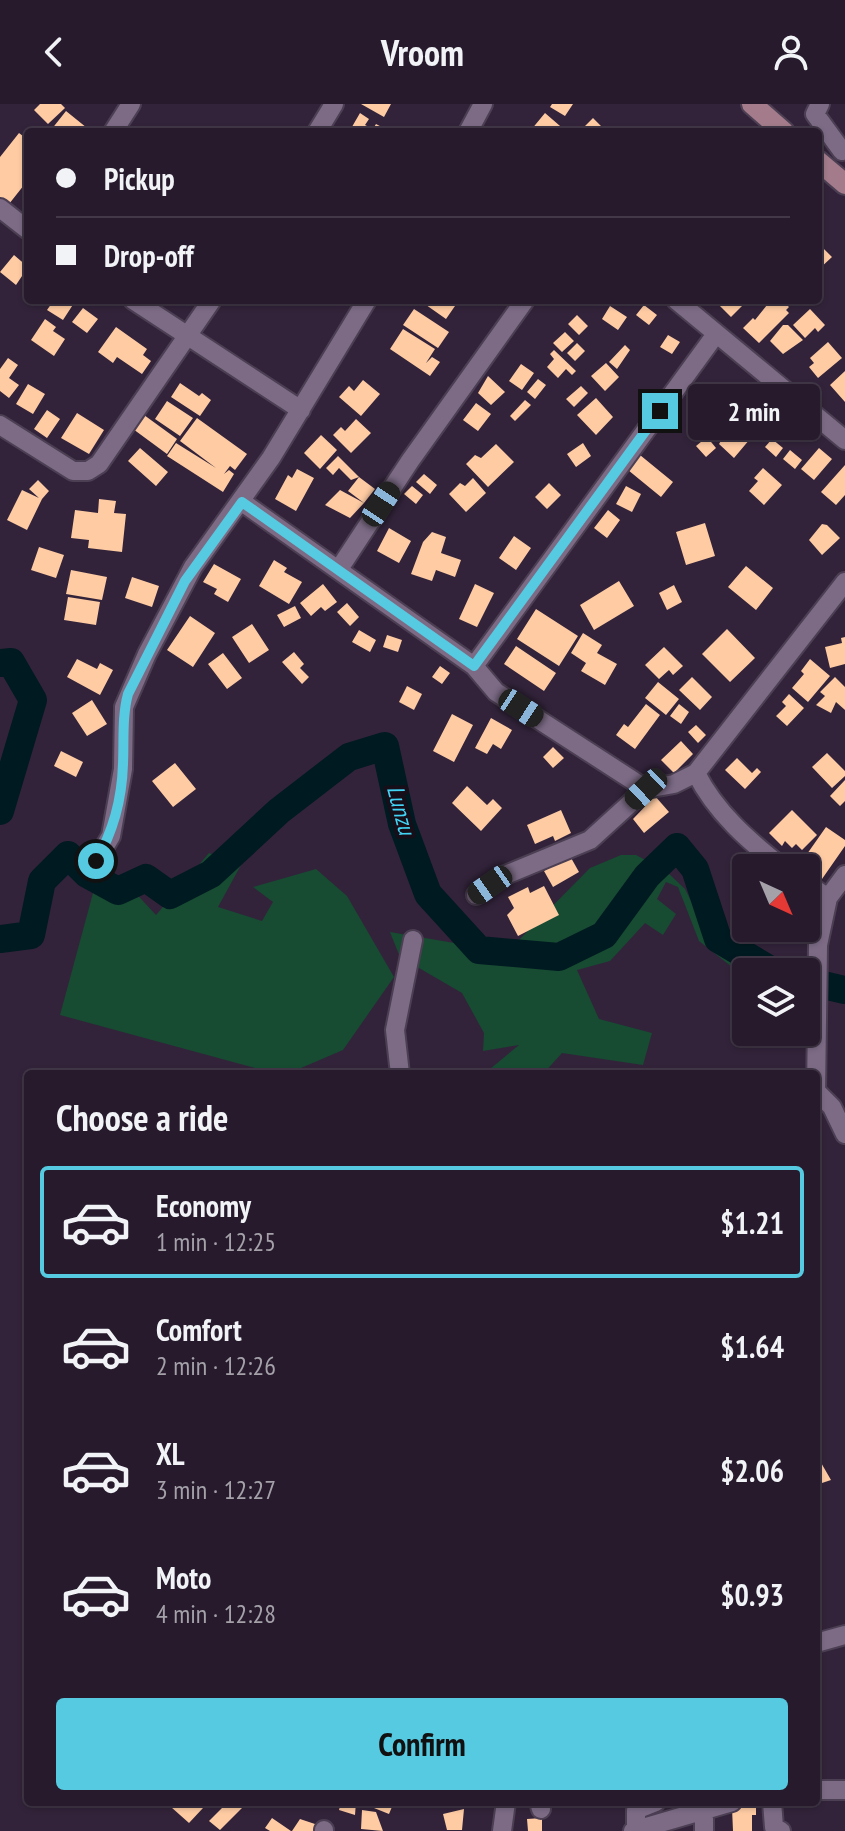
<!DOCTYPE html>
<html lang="en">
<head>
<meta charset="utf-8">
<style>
	:root { --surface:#261a2c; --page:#322738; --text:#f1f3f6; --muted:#a4a1a9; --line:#423848; --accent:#55cae0 }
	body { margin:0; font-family:"PT Sans Narrow",sans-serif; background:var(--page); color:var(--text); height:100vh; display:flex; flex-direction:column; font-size:30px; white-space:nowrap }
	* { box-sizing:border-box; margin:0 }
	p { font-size:26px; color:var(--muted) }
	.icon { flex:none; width:44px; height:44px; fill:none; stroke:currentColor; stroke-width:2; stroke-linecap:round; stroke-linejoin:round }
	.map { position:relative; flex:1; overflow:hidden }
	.sheet { position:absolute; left:24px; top:966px; width:796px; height:736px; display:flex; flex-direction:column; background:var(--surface); border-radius:8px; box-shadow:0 2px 6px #0004,0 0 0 2px var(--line) }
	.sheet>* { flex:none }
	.banner { position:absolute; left:24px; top:24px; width:798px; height:176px; border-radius:8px; box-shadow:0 2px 6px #0004,0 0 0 2px var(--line); display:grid; align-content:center; height:176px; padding:0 32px; background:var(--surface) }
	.needle { width:52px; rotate:136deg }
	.controls { position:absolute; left:732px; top:750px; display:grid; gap:16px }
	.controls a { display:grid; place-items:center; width:88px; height:88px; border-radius:8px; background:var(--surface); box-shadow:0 2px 6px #0004,0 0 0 2px var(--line); font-size:40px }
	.end { position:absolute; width:36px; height:36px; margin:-18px; border:10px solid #55cae0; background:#111; box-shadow:0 0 0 4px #111 }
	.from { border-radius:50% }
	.bubble { position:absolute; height:56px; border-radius:8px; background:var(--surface); box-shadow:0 2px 6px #0004,0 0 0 2px var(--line); font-size:26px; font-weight:800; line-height:56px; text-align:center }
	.car { position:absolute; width:24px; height:48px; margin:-24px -12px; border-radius:10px; box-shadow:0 0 6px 2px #0007; background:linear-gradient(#222 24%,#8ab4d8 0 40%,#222 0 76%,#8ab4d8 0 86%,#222 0) }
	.banner b { display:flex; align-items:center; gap:28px; height:76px; font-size:30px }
	.banner b+b { border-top:2px solid var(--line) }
	.banner i { width:20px; height:20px; background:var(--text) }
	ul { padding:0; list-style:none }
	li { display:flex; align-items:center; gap:24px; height:112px; margin:0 16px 12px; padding:0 16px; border:4px solid transparent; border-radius:8px }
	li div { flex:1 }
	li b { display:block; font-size:30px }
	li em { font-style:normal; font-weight:800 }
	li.selected { border-color:var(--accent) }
	li>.icon { width:72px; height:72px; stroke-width:1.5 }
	h2 { padding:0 32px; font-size:36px; line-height:96px }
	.action { display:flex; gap:16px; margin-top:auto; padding:16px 32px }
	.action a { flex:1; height:92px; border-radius:8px; background:var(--accent); color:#111; font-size:32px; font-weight:800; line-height:92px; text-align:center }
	header { display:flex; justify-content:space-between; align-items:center; height:104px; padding:0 32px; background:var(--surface); font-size:36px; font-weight:800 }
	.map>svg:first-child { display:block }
	.green { fill:#174b32 }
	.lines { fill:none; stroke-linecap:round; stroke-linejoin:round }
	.river { stroke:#001a21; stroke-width:28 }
	.building { fill:#fecba3 }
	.street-casing { stroke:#4c3f53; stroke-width:22 }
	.secondary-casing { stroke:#4c3f53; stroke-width:24 }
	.street { stroke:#7d6b86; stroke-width:18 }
	.secondary { stroke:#a37b8a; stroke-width:20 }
	.route { stroke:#55cae0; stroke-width:10 }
	.labels { text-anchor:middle; stroke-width:8; stroke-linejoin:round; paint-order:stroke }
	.water-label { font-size:24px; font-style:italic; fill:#43d3f5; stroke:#160f1a }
</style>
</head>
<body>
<header><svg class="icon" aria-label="back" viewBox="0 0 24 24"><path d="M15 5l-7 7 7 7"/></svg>Vroom<svg class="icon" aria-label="person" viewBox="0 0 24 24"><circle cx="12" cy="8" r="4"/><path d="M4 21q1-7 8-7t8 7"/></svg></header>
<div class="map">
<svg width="845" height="1727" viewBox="0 0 845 1727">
	<rect width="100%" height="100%" fill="#32233a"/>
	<path class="green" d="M209,749L241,761L218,803L262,817L273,798L253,783L316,765L347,792L394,873L343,946L287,970H277L60,911L93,789L129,782L156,811Z
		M621,751H636L666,767L685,785L708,831L753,868H746V874L699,837L678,783L666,778L657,795L676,810L663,831L645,819L610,857L577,866L599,915L652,929L643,961L562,949L543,970H484L519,941L483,947L484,929L462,889L400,853L390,828L507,848L590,764Z"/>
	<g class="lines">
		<path class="river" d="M0,559L11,558L33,596L0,707
			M0,835L31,831L42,777L68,751L87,770L118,787L146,774L170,791L211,770L279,707L349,653L385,642L402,720L428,790L479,846L559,853L604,831L647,772L677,743L695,765L718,835L774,868
			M806,877L845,886"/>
	</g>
	<path class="building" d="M40,0H61L65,4L48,20L34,6Z
		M361,0H391L384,13Z
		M552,0H573L565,12L550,3Z
		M66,7L92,28H53L51,26Z
		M360,9L369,15L365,21L373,25L376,20L391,28H349Z
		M545,9L567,28H534L531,26Z
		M593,14L607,28H585L582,25Z
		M19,29L28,36V76L9,100L0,93V53Z
		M818,139L832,153L818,166Z
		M14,151L28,163L16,181L0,168Z
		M54,196H76L63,216L47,206Z
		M419,196H446L455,202L446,215Z
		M718,196H748L731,213L716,198Z
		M771,196L779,200L783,197L789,203L786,206L789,209L759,239L743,224L753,214L755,216Z
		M644,201L657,211L649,221L636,211Z
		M610,202L627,213L618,226L602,215Z
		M83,204L98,215L87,229L72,218Z
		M414,205L449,228L438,244L403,221Z
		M810,205L825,221L818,228L815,224L805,234L793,221Z
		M577,211L588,222L579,231L568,220Z
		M45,215L56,223L53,227L65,235L54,252L31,236Z
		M783,221H788L803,236L783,250L770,237Z
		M116,223L147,245L143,251L151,257L142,270L117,253L113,259L98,248Z
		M403,225L435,245L426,259L432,253L440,258L430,272L390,245Z
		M565,228L574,237L562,248L553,239Z
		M668,231L680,238L672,250L660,243Z
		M828,238L842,254L818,274L809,263L814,259L810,254Z
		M577,239L585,247L575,257L567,249Z
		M625,241L630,246L617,265L609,258Z
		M554,246L576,267L572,271L566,265L558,274L547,263L554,255L550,250Z
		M8,254L18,261L9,274L19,281L9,294L0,287V265Z
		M606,259L619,273L605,287L591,272Z
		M521,260L534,269L522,286L509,277Z
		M845,267V298L830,281Z
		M488,272L505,288L491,301L478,289Z
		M538,275L546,281L535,295L527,288Z
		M363,276L380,290L361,312L339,293L349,282L354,287Z
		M180,279L199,292L202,289L211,296L200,312L171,293Z
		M28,280L45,290L33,310L16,300Z
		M581,282L588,289L574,303L566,295Z
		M703,288L725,311L712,323L690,300Z
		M596,294L613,313L596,331L577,311Z
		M755,295L769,307L753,327L739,315L746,307L742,304Z
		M525,296L531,301L515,317L510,312Z
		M167,297L193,314L180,332L155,315Z
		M476,299L491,310L478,327L463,316Z
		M47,306L60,315L47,334L34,325Z
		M77,309L104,326L89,350L61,334Z
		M144,311L177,335L167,350L133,325Z
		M197,314L247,350L235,366L230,362L224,370L229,366L234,370L223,388L167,352L176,339L216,364L180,337Z
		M785,314L795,322L783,337L773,330Z
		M356,315L371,329L351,349L333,331L341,323L345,327Z
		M737,322L750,335L734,354L719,340L725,330L726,332Z
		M321,331L337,346L320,365L304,349Z
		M707,333L716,344L706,353L696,342Z
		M772,335L783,344L776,353L765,343Z
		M583,339L591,352L576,363L567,350Z
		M496,340L514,358L488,383L466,360L475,351L481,354Z
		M140,344L168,368L156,382L128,357Z
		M819,344L832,355L814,376L801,365Z
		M790,346L802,356L795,365L783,355Z
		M640,351L673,378L661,393L628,366Z
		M338,352L359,373L351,376L339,364L333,371L326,364Z
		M845,361V391L836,401L821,388Z
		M763,364L782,381L764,401L749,387L758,377L754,374Z
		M297,365L314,374L296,407L275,395L288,371L292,374Z
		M424,370L437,381L430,390L416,378Z
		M359,373L375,385L364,399L350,414L325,401L340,386L364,399L348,387Z
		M473,374L486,389L466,408L449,390L460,379L465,382Z
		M38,376L49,387L42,395L27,426L7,416L22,386L39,394L29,385Z
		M549,379L561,391L547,405L535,393Z
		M412,382L423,391L416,400L404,390Z
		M626,382L641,390L632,408L616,400Z
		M99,395L116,397L114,409L126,410L122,448L88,444L89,436L71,434L75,406L98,409Z
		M608,406L620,416L607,434L594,424Z
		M705,419L715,452L686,461L676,428Z
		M822,420L827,421L840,434L822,451L809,436Z
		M389,424L411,437L399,459L377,447Z
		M432,428L446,433L441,449L461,456L455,473L436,466L432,477L411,470L423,438Z
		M514,432L531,444L516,466L499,454Z
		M39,443L64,451L56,474L31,466Z
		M274,456L287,464L284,468L302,478L289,500L259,482Z
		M214,460L241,475L228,498L214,490L217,485L203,478Z
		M746,462L773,484L756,506L728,483Z
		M71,466L107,473L102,496L66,490Z
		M132,473L159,482L152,503L125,494Z
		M619,477L634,502L594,526L580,501Z
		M323,480L337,498L325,507L321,503L311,512L300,499Z
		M475,480L494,489L477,523L459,515Z
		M674,481L682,498L667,506L659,489Z
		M68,493L100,498L96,521L64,516Z
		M347,499L359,513L350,522L337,508Z
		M295,502L301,514L284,523L277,511Z
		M536,505L578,532L559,562L517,535Z
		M190,512L215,529L193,563L167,546Z
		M252,520L269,546L249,559L232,533Z
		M727,525L755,554L730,578L702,550Z
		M359,526L376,536L370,548L352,538Z
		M583,529L602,541L597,549L617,560L605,581L581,567L586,559L571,549Z
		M387,531L402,536L398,548L383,543Z
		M845,533V560L830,564L825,543L842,539L841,534Z
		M516,542L556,569L544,587L504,560Z
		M664,543L683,562L673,571L669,566L659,575L645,561Z
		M294,548L304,560L300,564L309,573L302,580L282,558Z
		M223,549L242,574L227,585L208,560Z
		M77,555L97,565L100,559L113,566L100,591L67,573Z
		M810,555L830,572L808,598L792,584L804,570L801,567Z
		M440,562L450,569L442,580L432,573Z
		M692,573L712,593L700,606L679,586Z
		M835,573L845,583V606L836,598L831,609L816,601L825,592L820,588Z
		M658,578L679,595L666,611L645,594Z
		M407,582L422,590L414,606L399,598Z
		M789,590L804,604L787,622L776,612L786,602L782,598Z
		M92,596L107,620L87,632L72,609Z
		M646,600L660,611L635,645L616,631L624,620L628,623Z
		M679,600L689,608L681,620L670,612Z
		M452,610L473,621L454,658L433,647Z
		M491,614L512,626L501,645L493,640L487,650L475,644Z
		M696,621L706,631L698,639L688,628Z
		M681,637L693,650L674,669L661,656Z
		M553,643L564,654L553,664L543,653Z
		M61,647L83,658L76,673L54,662Z
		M827,649L845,667V672L832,684L812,663Z
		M737,654L752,669L757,664L761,668L745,685L725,666Z
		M175,659L196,685L173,703L152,677Z
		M845,676V697L840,702L830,692Z
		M467,682L487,701L493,695L502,704L481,727L452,699Z
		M655,692L669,708L644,729L633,715Z
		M561,706L571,729L555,737L553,732L535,740L527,721Z
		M792,706L817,731L802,746L796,740L792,744L785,737L782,742L769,729Z
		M826,723L845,736V742L822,775L800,760Z
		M570,752L579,768L553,783L544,767Z
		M544,782L559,811L518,832L507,811L514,804L508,793L528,783L530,789Z
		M816,1350L831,1376L816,1381Z
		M176,1698H196L203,1704L189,1719L171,1703Z
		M228,1698H248L220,1726L209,1717Z
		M341,1698H356L355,1711L339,1706Z
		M359,1698H394L389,1710Z
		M756,1703V1711H752V1727H733L732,1704Z
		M464,1705L462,1726H447L443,1710Z
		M362,1706L376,1708L383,1727L361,1725Z
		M272,1714L291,1727H270L265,1724Z
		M542,1714V1727H528L527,1715Z
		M300,1715L318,1721L315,1727H292Z"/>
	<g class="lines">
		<g class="street-casing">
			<path id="street" d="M820,0L815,10L842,47
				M113,28L131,0
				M317,28L334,0
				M468,28L483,0
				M0,104L28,126
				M133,196L301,306
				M676,196L845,336
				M0,321L73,367H88L99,360L212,196
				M242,398L474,562L496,588L646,685
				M339,465L410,357L525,196
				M474,562L716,230
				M696,669C716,709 749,737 783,764
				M96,757L111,732L123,665L124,603L147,550L193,463L271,354L367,196
				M806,779L828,794
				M476,791L503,772L590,736L646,685L674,680L696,669L845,478
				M400,970L395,926L413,836
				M817,988L832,1003L845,1030
				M816,990L818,841L828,794L845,771
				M816,1539L845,1531
				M816,1686H845
				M539,1698L541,1705
				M772,1698L774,1723L781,1727
				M704,1706V1727
				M324,1727V1726
				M502,1727L506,1698
				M633,1727L732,1698
				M636,1727V1706L656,1698"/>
		</g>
		<g class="secondary-casing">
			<path id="secondary" d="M752,0L784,28
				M818,57L845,80"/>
		</g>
		<use href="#street" class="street"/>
		<use href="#secondary" class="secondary"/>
	</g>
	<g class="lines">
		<path class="route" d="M96,757C113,728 122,693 123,660C124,636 122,612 128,590L185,477L242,398L474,562L660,307"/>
	</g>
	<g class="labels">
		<g class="water-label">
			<text transform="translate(401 706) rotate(75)" y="8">Lunzu</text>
		</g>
	</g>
</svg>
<div class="controls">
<a><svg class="needle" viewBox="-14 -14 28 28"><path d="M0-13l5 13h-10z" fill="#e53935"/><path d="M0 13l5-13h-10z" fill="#a4a1a9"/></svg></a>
<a><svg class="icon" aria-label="layers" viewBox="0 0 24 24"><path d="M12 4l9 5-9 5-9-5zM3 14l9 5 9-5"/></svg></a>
</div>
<i class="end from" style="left:96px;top:757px"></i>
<i class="end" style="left:660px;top:307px"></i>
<div class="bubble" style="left:688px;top:280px;width:132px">2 min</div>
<i class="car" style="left:381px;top:400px;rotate:33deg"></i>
<i class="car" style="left:521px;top:604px;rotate:123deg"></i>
<i class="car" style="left:646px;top:685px;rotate:227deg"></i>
<i class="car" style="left:490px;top:781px;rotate:235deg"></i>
<div class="banner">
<b><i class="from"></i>Pickup</b>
<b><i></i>Drop-off</b>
</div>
<section class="sheet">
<h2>Choose a ride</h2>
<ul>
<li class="selected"><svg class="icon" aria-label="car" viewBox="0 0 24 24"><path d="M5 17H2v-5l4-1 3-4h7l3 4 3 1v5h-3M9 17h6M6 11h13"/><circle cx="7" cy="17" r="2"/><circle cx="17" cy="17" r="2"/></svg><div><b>Economy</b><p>1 min · 12:25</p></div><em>$1.21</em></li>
<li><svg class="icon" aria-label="car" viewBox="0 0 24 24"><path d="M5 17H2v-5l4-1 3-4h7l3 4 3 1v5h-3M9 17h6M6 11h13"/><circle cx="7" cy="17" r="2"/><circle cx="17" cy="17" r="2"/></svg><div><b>Comfort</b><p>2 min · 12:26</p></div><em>$1.64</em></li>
<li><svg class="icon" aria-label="car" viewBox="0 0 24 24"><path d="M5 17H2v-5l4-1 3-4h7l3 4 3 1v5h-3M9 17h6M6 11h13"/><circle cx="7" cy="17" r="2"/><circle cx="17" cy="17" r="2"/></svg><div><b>XL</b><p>3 min · 12:27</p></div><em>$2.06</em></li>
<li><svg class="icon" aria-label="car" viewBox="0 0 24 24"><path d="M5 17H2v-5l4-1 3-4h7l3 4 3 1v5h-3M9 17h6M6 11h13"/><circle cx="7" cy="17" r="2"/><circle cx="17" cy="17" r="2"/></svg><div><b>Moto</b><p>4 min · 12:28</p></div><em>$0.93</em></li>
</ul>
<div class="action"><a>Confirm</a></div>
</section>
</div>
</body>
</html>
